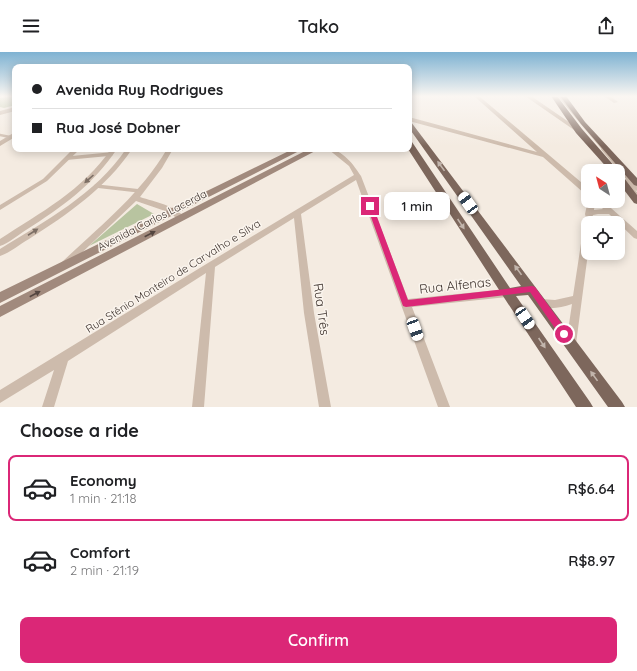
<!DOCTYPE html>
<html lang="en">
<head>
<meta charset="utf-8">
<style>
	:root { --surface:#fff; --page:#f2f2f2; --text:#202124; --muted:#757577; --line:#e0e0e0; --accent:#db2777 }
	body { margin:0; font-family:Quicksand,sans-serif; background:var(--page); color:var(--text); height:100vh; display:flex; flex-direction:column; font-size:15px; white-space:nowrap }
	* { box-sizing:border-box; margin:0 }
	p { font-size:13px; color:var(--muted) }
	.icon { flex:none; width:22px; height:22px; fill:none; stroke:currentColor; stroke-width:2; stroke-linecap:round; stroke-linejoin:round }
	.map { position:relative; height:355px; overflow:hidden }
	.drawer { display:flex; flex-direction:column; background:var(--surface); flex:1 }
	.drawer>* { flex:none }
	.top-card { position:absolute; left:12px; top:12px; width:400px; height:88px; border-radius:8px; box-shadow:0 2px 10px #0003; display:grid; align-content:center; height:88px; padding:0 20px; background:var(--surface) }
	.needle { width:26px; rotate:324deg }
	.controls { position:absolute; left:581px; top:112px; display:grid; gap:8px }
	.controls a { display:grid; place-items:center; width:44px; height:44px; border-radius:8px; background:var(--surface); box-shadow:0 2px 10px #0003; font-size:20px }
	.end { position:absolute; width:18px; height:18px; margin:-9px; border:5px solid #db2777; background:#fff; box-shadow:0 0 0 2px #fff }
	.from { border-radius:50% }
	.bubble { position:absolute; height:28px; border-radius:8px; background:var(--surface); box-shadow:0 2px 10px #0003; font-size:13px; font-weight:600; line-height:28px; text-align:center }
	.car { position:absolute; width:12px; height:24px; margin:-12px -6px; border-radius:5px; box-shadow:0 0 3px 1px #0007; background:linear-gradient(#fff 24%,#345 0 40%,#fff 0 76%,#345 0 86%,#fff 0) }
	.top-card b { display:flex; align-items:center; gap:14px; height:38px; font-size:15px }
	.top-card b+b { border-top:1px solid var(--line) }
	.top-card i { width:10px; height:10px; background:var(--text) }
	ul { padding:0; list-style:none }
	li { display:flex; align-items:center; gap:12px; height:66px; margin:0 8px 6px; padding:0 12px; border:2px solid transparent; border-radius:8px }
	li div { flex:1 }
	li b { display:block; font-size:15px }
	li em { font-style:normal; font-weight:600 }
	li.selected { border-color:var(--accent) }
	li>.icon { width:36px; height:36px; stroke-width:1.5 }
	h2 { padding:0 20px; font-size:18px; line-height:48px }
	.cta { display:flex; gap:8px; margin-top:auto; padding:8px 20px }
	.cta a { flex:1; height:46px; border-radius:8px; background:var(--accent); color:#fff; font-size:16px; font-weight:600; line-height:46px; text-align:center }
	header { display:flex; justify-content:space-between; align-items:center; height:52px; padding:0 20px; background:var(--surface); font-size:18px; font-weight:600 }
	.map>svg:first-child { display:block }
	.green { fill:#b8c4a0 }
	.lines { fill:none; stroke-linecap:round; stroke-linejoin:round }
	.service-far1 { stroke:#cdbbac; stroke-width:2.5 }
	.service { stroke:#cdbbac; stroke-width:3.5 }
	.minor { fill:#cdbbac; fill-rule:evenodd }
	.tertiary { fill:#cdbbac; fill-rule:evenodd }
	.secondary { fill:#a18a7d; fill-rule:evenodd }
	.primary { fill:#7d675c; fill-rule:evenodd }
	.oneway { fill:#c2b5ac }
	.oneway2 { fill:#7d6f65 }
	.oneway3 { fill:#544640 }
	.route { fill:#db2777 }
	.labels { text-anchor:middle; stroke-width:3; stroke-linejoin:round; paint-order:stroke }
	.street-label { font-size:11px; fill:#3b302b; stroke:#fbf5ee }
	.near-street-label { font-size:13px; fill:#3b302b; stroke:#fbf5ee }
</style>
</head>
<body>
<header><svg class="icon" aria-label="menu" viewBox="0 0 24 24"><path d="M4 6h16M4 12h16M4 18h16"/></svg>Tako<svg class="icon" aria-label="share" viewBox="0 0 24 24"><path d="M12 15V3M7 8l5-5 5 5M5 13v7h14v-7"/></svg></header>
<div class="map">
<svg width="637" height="355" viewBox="0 0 637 355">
	<rect width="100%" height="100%" fill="#f4ebe1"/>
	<path class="green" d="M15,44V53L4,56L0,55V46Z
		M137,152L154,162L89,194Z"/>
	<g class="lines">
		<path class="service-far1" d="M559,44L604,98
			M0,83L10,85"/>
		<path class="service" d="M603,97L637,137
			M69,106L111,102
			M626,129L637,143
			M96,134L140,139"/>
		<path class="minor" d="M474,44H479L588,136V142H585L543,105L409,69V65L537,100Z
			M525,44H531L582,79L577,80Z
			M604,44H610L618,50L614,51Z
			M15,80V85L0,94V89Z
			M73,97H80L47,129L0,158V153L43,127Z
			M111,97H117C93,133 62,155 26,178C18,183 9,191 0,194V187C40,161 83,138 111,97Z
			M126,97H132C106,136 68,162 29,187C20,192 10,201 0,204V197C45,169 96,142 126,97Z
			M167,97H173L162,116L140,145C155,150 175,153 185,166L184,168H178L171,161L136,149L68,214H62L61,212L62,210C101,173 139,144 167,97Z
			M328,97C342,97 354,113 361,124L408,247L507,237L510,238L512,241L510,244L507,245L412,255L450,355H438L356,128L301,162L314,261L331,355H319L304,261L294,166L215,215L204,355H192L206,221L68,309L54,355H42L54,318L0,351V338L208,211L354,123L349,114Z
			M588,148V149H595L594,158L603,157L595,149H603L637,179V187L634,186L609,162H598L593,163L592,166H586L585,162Z
			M588,169L591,171H588V201L576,292L575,296L571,297L567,296L566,292L572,252C560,256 550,258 538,254L536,251L538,248L541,247L555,248L573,244L584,172Z"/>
		<path class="tertiary" d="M15,55V59L0,63V59Z"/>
		<path class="secondary" d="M293,97H303L0,251V240Z
			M309,97H319L0,265V254Z"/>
		<path class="primary" d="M551,44H557L582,77L617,117L618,119H610L576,81Z
			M560,44H566L585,70L637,126V134L634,133L581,72Z
			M409,69L411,70L622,350L625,355H608L528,243L516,244L590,350L593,355H576L503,244L408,97L409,90H412L510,236L521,234L409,76Z
			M618,121L621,122L637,143V152L634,151L618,130Z"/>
	</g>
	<defs><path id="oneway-solid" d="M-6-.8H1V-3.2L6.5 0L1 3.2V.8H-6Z"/></defs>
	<g class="oneway">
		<use href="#oneway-solid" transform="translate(441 114) rotate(-126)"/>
		<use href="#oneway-solid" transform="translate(461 172) rotate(56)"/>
		<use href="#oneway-solid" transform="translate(518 218) rotate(-126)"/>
		<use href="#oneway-solid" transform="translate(542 291) rotate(56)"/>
		<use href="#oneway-solid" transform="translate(594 324) rotate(-126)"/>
	</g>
	<g class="oneway2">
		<use href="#oneway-solid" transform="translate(89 127) rotate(138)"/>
		<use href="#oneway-solid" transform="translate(33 180) rotate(-33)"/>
	</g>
	<g class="oneway3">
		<use href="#oneway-solid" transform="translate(150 182) rotate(-27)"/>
		<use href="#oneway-solid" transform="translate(35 242) rotate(-28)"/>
	</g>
	<linearGradient id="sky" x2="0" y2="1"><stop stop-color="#7eb2d2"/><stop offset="0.47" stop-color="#faf6f2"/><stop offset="1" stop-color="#faf6f2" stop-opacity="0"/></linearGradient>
	<rect width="637" height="94" fill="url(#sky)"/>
	<path class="route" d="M370,152L373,154L408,248L532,234L535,235L567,279L568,282L567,285H561L530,240L406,255L403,254L367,154Z"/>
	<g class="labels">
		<g class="street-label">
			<text transform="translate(152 168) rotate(-27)" y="4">Avenida Carlos Lacerda</text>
			<text transform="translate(173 224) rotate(-32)" y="4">Rua Stênio Monteiro de Carvalho e Silva</text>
		</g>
		<g class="near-street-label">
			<text transform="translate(455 233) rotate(-6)" y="5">Rua Alfenas</text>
			<text transform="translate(322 257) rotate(82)" y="5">Rua Três</text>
		</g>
	</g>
</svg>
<div class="controls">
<a><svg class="needle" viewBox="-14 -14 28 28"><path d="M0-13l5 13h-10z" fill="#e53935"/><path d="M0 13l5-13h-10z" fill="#757577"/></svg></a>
<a><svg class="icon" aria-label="locate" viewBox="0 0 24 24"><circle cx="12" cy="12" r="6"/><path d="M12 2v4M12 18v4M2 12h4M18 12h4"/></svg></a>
</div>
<i class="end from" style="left:564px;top:282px"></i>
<i class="end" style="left:370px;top:154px"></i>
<div class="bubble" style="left:384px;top:140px;width:66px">1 min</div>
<i class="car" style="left:468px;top:151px;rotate:324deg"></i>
<i class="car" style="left:525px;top:266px;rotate:146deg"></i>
<i class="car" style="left:415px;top:277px;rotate:160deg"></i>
<div class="top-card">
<b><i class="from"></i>Avenida Ruy Rodrigues</b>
<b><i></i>Rua José Dobner</b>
</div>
</div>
<section class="drawer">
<h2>Choose a ride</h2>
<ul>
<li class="selected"><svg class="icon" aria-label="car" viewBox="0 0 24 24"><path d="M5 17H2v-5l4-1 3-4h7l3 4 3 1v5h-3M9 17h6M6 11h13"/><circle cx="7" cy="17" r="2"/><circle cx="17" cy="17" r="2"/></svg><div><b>Economy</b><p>1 min · 21:18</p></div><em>R$6.64</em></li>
<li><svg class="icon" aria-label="car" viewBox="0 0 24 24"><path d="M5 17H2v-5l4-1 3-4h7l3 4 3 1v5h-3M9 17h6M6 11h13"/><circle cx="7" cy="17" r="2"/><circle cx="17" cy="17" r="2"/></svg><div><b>Comfort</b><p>2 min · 21:19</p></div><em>R$8.97</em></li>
</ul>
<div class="cta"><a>Confirm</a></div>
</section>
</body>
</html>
